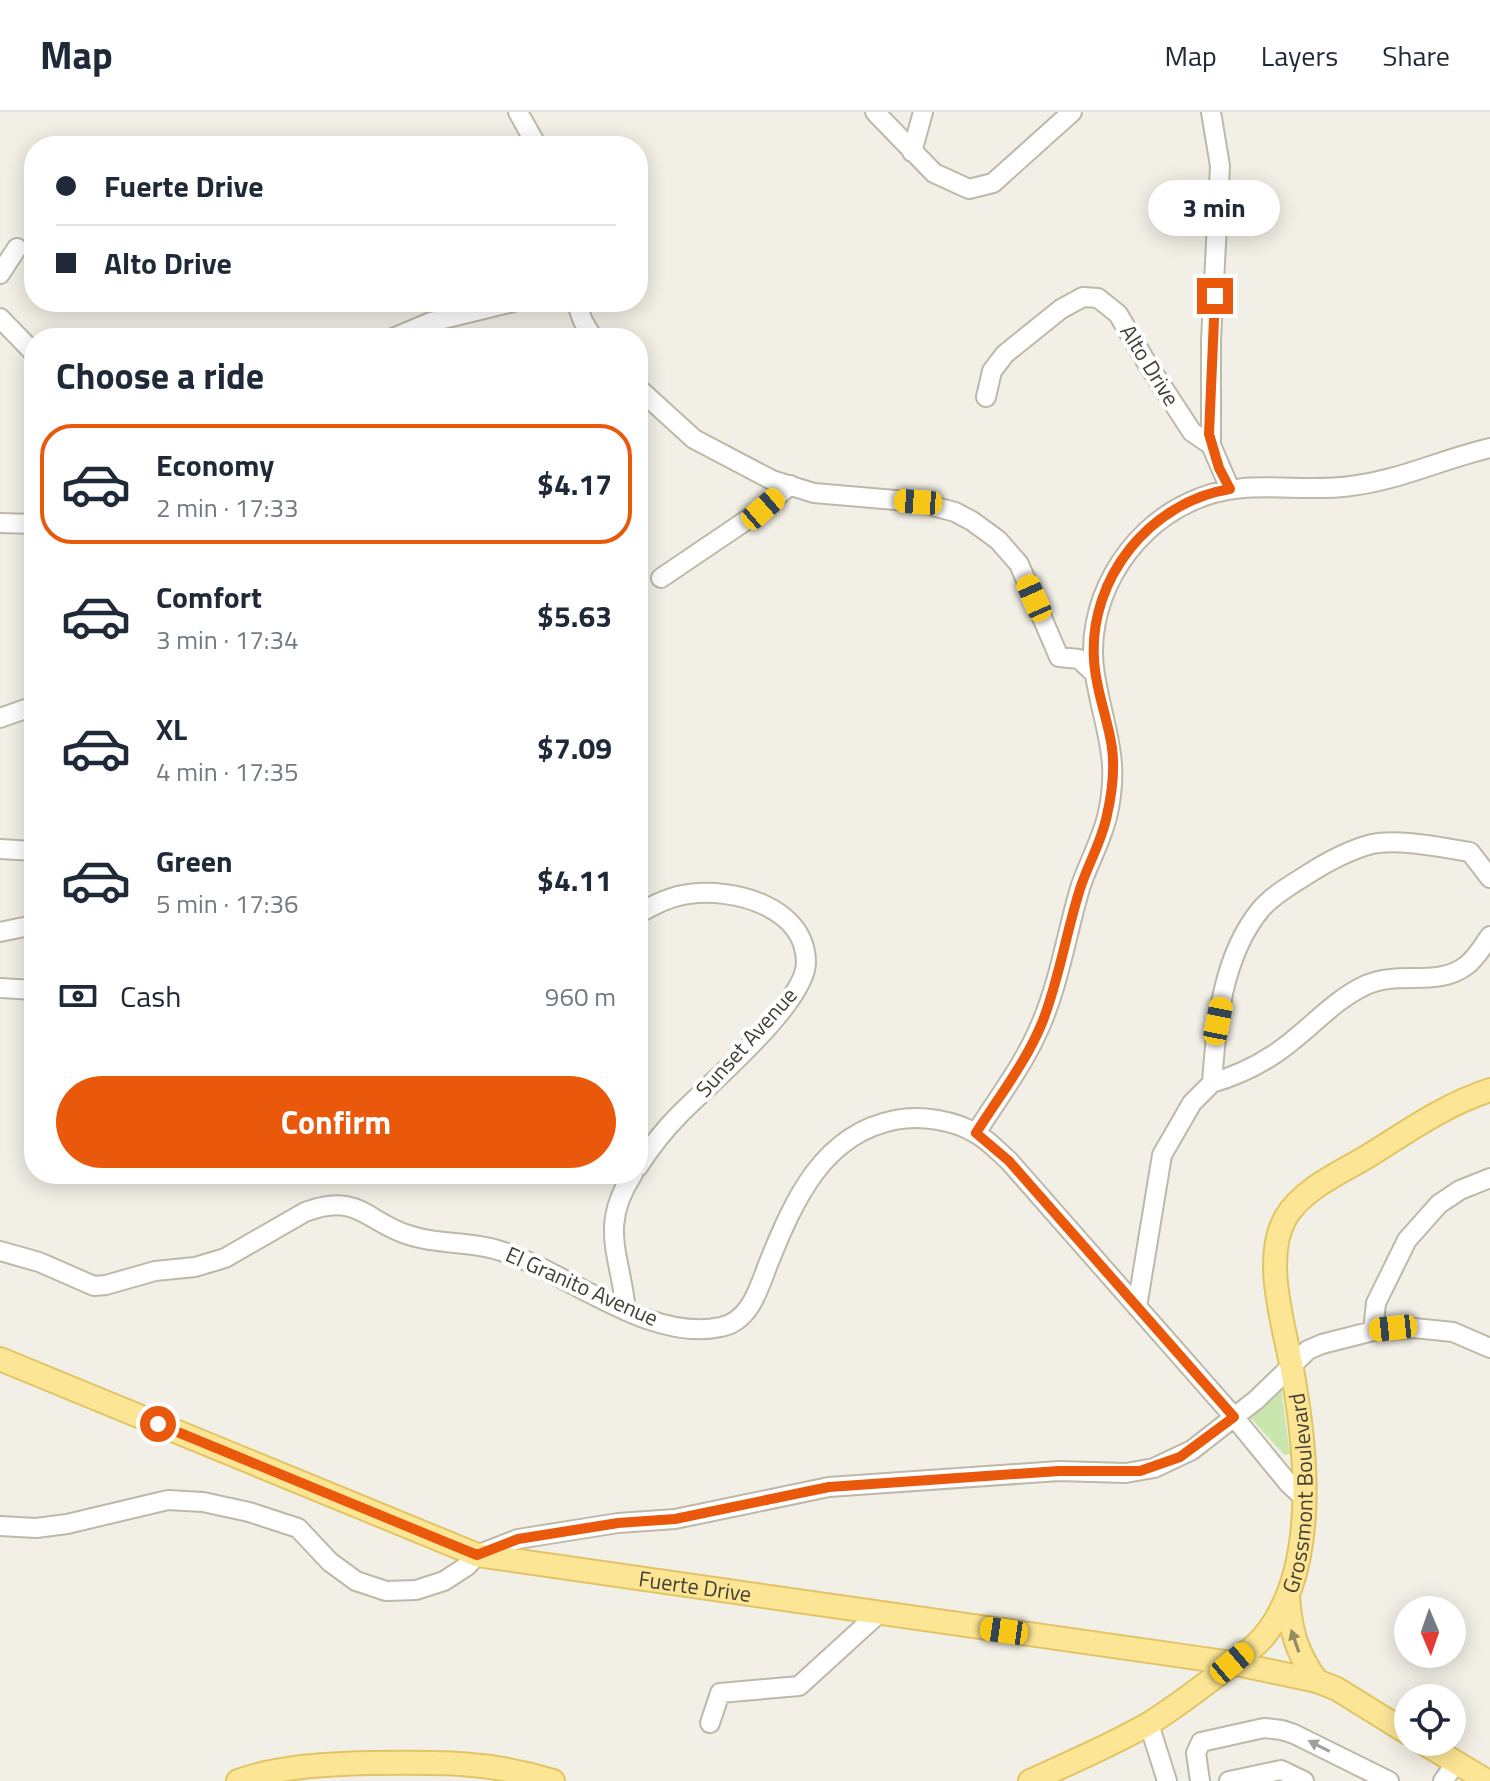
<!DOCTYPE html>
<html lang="en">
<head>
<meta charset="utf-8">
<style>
	:root { --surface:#fff; --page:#f6f6f7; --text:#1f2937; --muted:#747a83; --line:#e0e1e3; --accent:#ea580c }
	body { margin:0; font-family:"Titillium Web",sans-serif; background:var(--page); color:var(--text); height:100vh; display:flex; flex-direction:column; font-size:30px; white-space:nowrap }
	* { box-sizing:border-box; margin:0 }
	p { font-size:26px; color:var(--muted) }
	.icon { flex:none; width:44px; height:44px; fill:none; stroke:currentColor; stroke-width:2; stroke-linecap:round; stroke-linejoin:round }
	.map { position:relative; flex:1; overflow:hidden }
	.sheet { position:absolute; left:24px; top:216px; width:624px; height:856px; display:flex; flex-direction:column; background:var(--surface); border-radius:32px; box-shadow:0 4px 20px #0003 }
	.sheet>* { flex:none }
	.hud { position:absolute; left:24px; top:24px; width:624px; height:176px; border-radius:32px; box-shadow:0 4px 20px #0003; display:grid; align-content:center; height:176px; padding:0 32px; background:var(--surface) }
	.needle { width:52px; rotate:178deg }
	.controls { position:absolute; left:1394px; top:1484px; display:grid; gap:16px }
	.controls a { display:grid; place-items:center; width:72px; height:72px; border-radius:50%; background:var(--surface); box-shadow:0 4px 20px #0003; font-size:40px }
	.end { position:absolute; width:36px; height:36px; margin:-18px; border:10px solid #ea580c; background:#fff; box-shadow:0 0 0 4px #fff }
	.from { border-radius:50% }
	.bubble { position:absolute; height:56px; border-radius:28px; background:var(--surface); box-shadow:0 4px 20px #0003; font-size:26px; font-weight:700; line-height:56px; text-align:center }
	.car { position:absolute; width:24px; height:48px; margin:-24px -12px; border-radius:10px; box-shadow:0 0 6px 2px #0007; background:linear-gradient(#f5c518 24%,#345 0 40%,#f5c518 0 76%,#345 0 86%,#f5c518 0) }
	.hud b { display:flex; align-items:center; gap:28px; height:76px; font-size:30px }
	.hud b+b { border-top:2px solid var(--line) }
	.hud i { width:20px; height:20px; background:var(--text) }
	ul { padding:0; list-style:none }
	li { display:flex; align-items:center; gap:24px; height:120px; margin:0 16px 12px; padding:0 16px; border:4px solid transparent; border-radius:32px }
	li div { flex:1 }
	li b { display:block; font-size:30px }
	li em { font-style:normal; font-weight:700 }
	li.active { border-color:var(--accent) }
	li>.icon { width:72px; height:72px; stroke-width:1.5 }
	h2 { padding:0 32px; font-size:36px; line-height:96px }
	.pay { display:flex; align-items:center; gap:20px; height:88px; padding:0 32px; font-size:30px }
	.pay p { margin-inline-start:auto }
	.primary-button { display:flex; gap:16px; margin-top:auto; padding:16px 32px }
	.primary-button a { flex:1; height:92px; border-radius:48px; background:var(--accent); color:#fff; font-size:32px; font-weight:700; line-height:92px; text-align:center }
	header { display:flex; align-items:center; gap:48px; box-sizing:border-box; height:112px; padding:0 40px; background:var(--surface); border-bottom:2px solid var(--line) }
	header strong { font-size:38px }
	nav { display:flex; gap:44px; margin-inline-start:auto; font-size:28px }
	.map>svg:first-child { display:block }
	.green { fill:#c9e6af }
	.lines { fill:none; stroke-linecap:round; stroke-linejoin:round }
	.minor-casing { stroke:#beb8a8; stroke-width:22 }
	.major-casing { stroke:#e1c565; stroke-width:26 }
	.minor { stroke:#fff; stroke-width:18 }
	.major { stroke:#fce695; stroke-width:22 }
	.oneway { fill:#978b60 }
	.oneway2 { fill:#a2a09a }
	.route { stroke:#ea580c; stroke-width:10 }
	.labels { text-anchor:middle; stroke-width:8; stroke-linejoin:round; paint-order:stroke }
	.street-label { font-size:22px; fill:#454035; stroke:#fff }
</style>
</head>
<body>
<header>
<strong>Map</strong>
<nav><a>Map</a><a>Layers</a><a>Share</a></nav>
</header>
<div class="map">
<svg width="1490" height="1669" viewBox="0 0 1490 1669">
	<rect width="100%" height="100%" fill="#f2efe6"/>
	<path class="green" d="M1280,1268L1290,1342L1284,1343L1245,1300Z"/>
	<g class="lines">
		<g class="minor-casing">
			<path id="minor" d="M518,0L537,34
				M875,0L934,61L969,77L993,71L1072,0
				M912,40L923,0
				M0,162L17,136
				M576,190L583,209L593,226
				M0,206L34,241
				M393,226L431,210L513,190
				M638,276L694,327L772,368L814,381L918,390L955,400L972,409L998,428L1019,452L1059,545L1079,547L1095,562
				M986,285L992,259L1005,242L1061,197L1083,185L1098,186L1118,202L1145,248L1192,320L1211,333L1230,377
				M1211,333V228L1220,54L1211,0
				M0,411L34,412
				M661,466L763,397L790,373
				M0,606L34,594
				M0,737L34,739
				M1490,766L1470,740C1444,736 1397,726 1372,732C1349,738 1325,751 1305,764C1291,773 1273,783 1261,797C1222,844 1216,913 1212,971C1232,965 1255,955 1273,943C1306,922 1331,889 1366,873C1399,858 1438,876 1467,853C1476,846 1483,834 1490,824
				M638,802C653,793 671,784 689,782C733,776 805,794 806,850C807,890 708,973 680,1002C664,1018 650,1036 638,1055
				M0,820L34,813
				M0,876L34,878
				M976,1021C998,986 1025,951 1041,912C1060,868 1067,819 1081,773C1089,750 1101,729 1107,705C1121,647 1104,618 1095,563C1083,493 1126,419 1190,390C1244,364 1296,382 1351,374C1400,368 1443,347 1490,336
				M0,1139L39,1150L94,1174L106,1173L155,1159L195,1155L225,1146L305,1100C360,1079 367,1112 412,1124C441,1133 472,1129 501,1139C567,1160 649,1231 721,1215C751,1209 759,1175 769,1150C794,1088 823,1022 895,1008C921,1003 954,1008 977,1022C989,1029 999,1040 1009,1049L1234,1305L1289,1372L1303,1385
				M1137,1195L1162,1043L1192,991L1212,971
				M626,1199C621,1144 598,1115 633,1062
				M1373,1219L1376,1191L1407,1128L1439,1092L1460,1078L1490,1066
				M0,1414L36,1416L67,1412L168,1388L203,1390L249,1400L298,1416L330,1450L356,1469L386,1479L416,1478L444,1469L467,1454L477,1443L518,1427L618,1411L675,1407L829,1375L1059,1359L1126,1361L1154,1356L1192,1338L1256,1288L1308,1238L1322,1232L1373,1219L1414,1216L1453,1220L1490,1236
				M710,1611L720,1581L799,1574L878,1502
				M1149,1612L1167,1669
				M1200,1669L1196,1641L1201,1630L1264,1616L1282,1618L1294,1622L1389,1669
				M1229,1669L1281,1658L1304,1669
				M1443,1669L1456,1651"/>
		</g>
		<g class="major-casing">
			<g id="major">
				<path id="s1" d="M0,1247L477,1443L1232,1551L1317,1569L1337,1577L1408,1621"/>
				<path d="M1288,1484C1290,1518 1297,1542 1317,1569"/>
				<path d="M1422,1630L1487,1669"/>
				<path d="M238,1669C280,1654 328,1652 371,1651C437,1650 489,1649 553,1669"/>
				<path id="s2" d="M1030,1669C1070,1651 1112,1633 1150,1611C1176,1595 1200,1576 1224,1558C1237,1548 1255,1536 1265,1523C1321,1453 1306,1329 1290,1247C1282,1206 1263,1144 1286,1105C1304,1075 1345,1059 1373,1041C1411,1017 1447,992 1490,978"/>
			</g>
		</g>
		<use href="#minor" class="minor"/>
		<use href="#major" class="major"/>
	</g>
	<defs><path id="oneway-solid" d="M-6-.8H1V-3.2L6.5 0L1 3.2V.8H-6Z" transform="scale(2)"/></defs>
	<use class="oneway" href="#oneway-solid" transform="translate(1295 1529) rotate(-109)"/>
	<use class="oneway2" href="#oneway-solid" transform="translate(1319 1634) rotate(-153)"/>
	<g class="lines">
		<path class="route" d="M158,1312L477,1443L518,1427L618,1411L675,1407L829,1375L1059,1359H1140L1180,1345L1234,1305L1009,1049L976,1021C998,986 1026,950 1042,911C1059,868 1066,821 1080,777C1088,752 1102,729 1107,703C1112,681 1115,658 1112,636C1108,606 1095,577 1094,547C1089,466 1150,390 1230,377L1219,356L1209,322L1215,184"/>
	</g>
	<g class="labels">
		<g class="street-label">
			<text transform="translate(1150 253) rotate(58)" y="8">Alto Drive</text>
			<text transform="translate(746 930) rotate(-48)" y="8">Sunset Avenue</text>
			<text transform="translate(582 1174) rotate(24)" y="8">El Granito Avenue</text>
			<text dy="8" stroke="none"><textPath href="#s2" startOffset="428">Grossmont Boulevard</textPath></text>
			<text dy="8" stroke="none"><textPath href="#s1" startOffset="736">Fuerte Drive</textPath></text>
		</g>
	</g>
</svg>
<div class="controls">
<a><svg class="needle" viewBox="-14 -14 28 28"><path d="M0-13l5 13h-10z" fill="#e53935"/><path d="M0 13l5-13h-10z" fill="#747a83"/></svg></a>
<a><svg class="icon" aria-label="locate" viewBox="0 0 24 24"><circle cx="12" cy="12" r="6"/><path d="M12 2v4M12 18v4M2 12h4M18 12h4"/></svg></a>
</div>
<i class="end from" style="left:158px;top:1312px"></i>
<i class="end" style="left:1215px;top:184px"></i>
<div class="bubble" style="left:1148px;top:68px;width:132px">3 min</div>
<i class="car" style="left:918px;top:390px;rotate:274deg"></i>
<i class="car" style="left:763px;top:397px;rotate:49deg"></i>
<i class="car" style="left:1034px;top:486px;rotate:336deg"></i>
<i class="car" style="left:1218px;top:909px;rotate:11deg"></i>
<i class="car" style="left:1393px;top:1216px;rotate:264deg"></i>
<i class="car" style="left:1004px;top:1519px;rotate:278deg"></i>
<i class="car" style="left:1232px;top:1551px;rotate:50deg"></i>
<div class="hud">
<b><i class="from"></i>Fuerte Drive</b>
<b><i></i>Alto Drive</b>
</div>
<section class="sheet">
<h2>Choose a ride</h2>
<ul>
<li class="active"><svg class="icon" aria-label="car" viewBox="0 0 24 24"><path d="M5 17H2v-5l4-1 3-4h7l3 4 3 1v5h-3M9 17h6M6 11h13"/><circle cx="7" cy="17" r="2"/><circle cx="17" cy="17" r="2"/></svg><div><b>Economy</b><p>2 min · 17:33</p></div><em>$4.17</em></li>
<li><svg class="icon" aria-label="car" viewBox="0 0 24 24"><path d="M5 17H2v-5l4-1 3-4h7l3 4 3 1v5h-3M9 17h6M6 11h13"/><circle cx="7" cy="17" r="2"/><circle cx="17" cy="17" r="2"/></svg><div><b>Comfort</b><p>3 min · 17:34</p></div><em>$5.63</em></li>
<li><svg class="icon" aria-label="car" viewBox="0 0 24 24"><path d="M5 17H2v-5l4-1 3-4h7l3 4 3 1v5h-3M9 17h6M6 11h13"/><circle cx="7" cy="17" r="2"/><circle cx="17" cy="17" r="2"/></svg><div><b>XL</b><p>4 min · 17:35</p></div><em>$7.09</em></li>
<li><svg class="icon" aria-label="car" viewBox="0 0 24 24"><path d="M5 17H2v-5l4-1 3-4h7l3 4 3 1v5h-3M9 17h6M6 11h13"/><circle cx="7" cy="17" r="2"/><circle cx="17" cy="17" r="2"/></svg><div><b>Green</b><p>5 min · 17:36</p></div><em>$4.11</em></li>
</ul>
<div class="pay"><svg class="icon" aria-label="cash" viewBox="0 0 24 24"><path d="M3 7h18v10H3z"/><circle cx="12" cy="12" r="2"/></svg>Cash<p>960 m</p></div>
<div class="primary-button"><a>Confirm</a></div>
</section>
</div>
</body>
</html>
